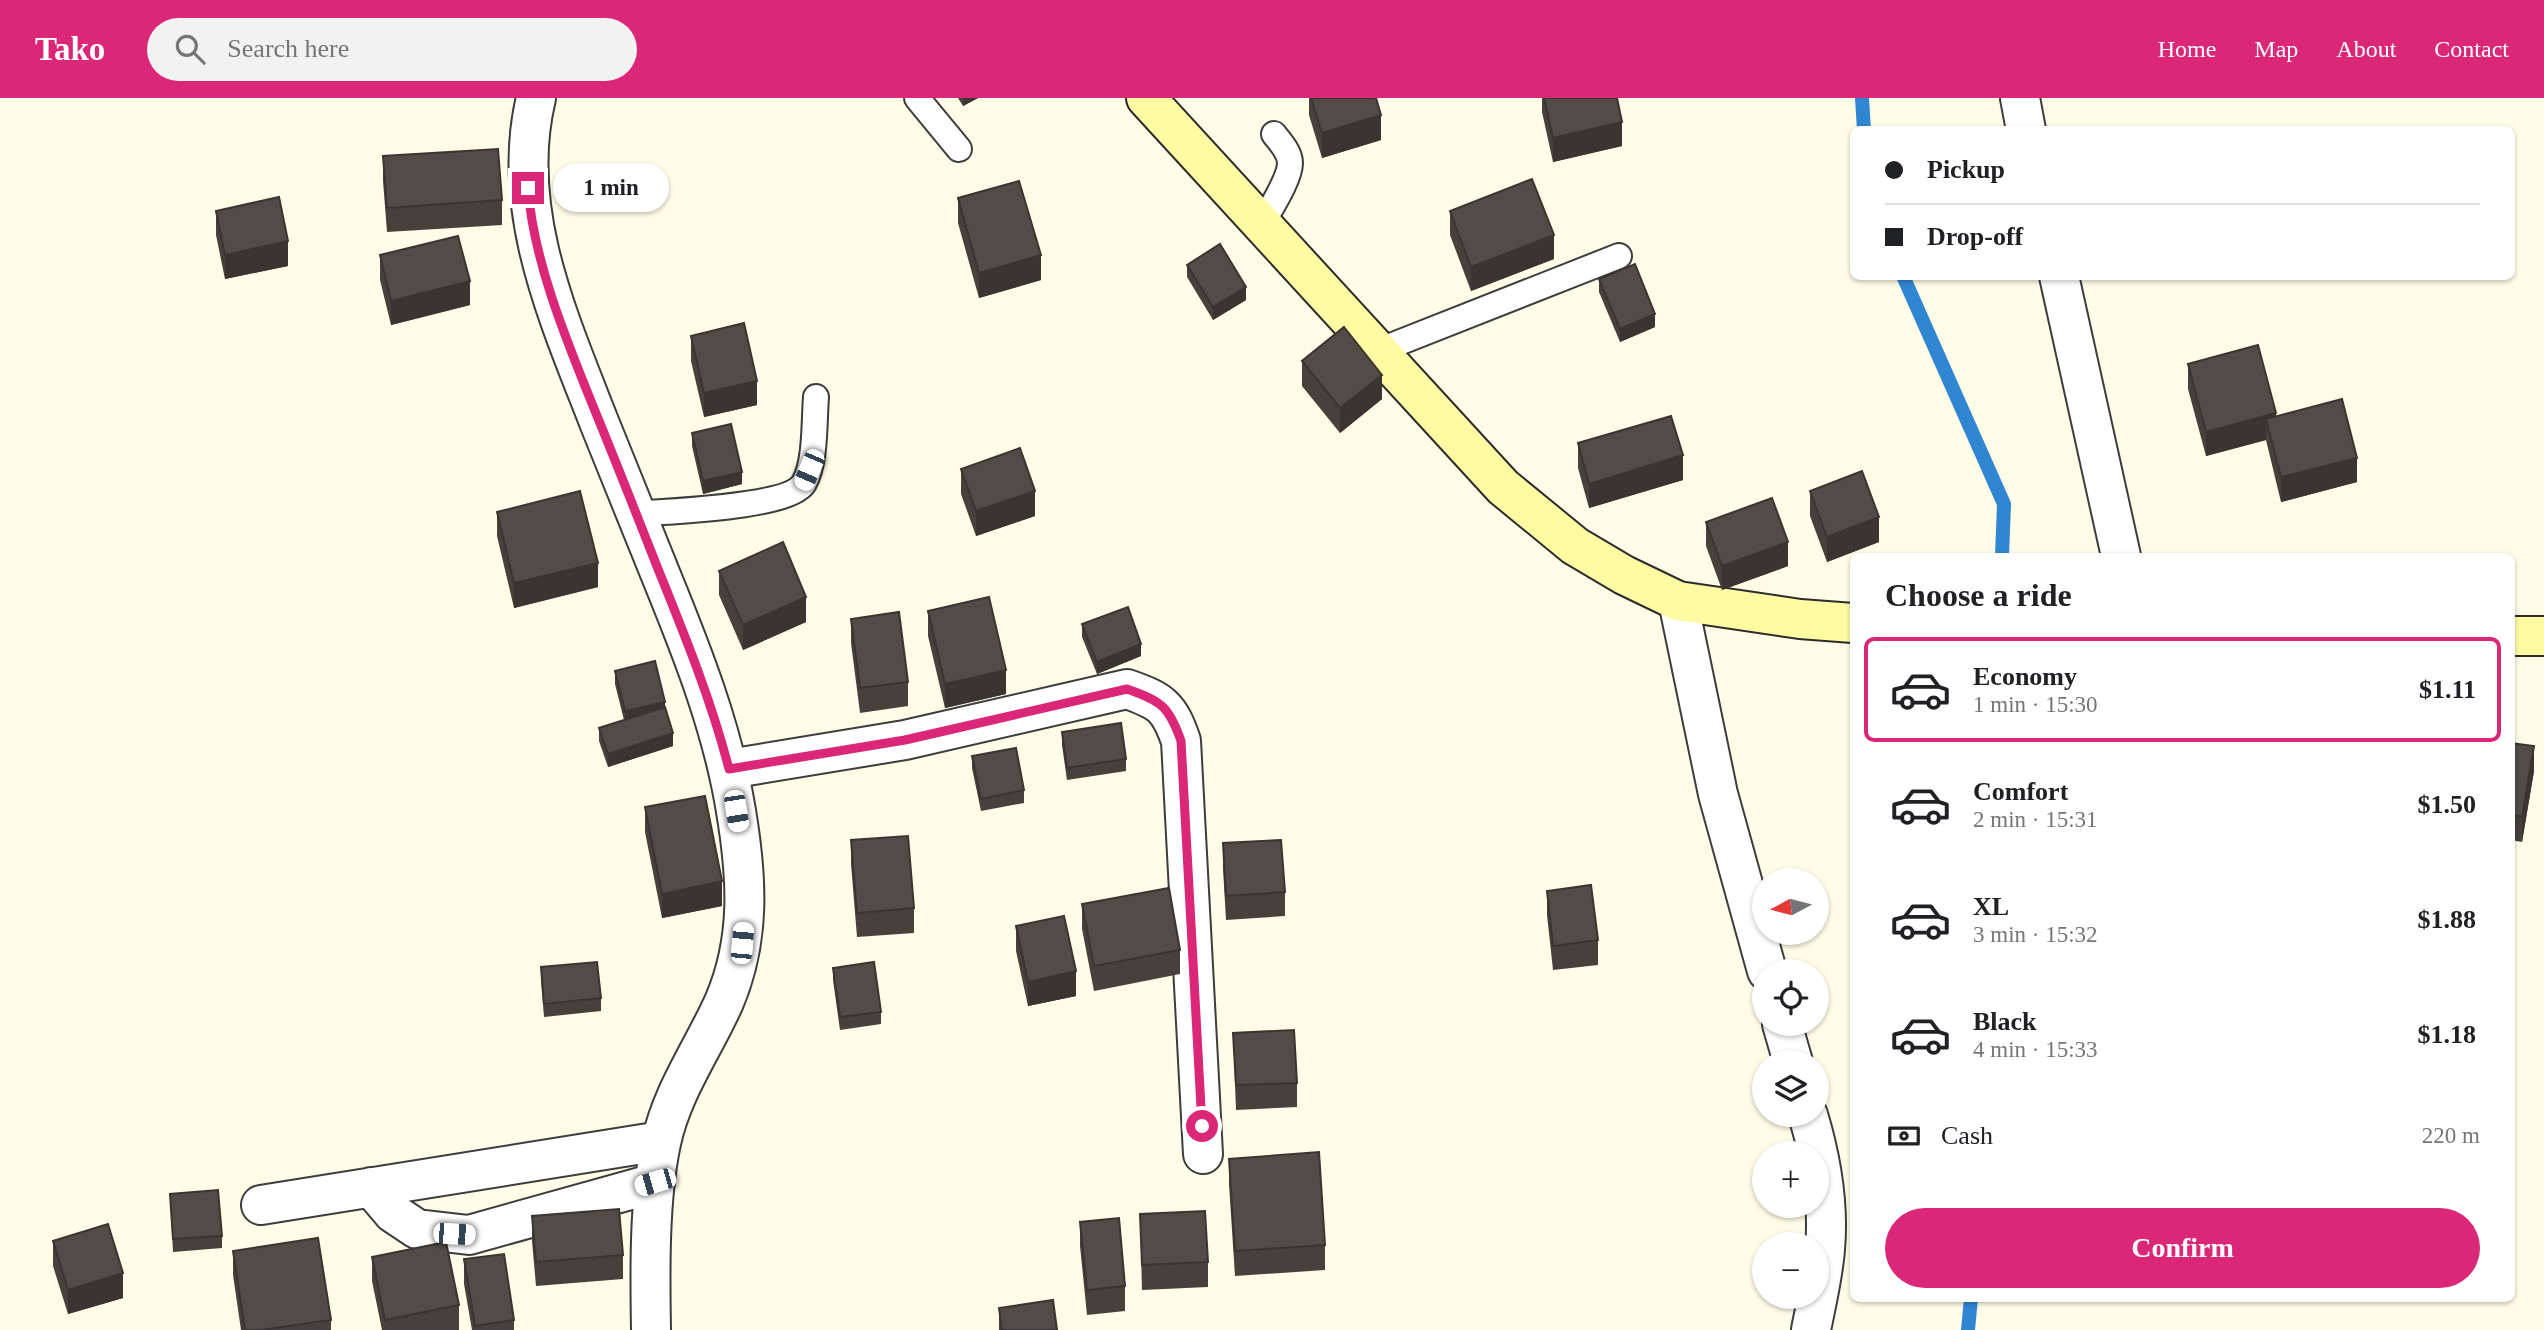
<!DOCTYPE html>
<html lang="en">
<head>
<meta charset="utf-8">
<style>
	:root { --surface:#fff; --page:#f2f2f2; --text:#202124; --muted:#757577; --line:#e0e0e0; --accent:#db2777 }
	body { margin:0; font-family:"Times New Roman",serif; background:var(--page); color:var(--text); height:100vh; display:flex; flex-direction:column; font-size:26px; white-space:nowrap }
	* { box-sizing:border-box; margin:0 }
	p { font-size:23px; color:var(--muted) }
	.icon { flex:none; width:38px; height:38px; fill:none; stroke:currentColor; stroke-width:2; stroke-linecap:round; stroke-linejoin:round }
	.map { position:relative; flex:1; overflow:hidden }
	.sheet { position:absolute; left:1850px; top:455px; width:665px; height:749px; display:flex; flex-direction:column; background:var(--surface); border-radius:10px; box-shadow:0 2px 5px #0004 }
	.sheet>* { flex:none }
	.top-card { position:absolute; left:1850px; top:28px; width:665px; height:154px; border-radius:10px; box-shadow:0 2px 5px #0004; display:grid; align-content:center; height:154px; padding:0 35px; background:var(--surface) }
	.needle { width:46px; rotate:263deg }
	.controls { position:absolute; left:1752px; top:770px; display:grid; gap:14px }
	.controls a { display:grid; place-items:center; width:77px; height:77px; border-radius:50%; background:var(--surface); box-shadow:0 2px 5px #0004; font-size:35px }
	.end { position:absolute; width:32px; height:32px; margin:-16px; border:9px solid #db2777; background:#fff; box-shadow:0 0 0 4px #fff }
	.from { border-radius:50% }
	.bubble { position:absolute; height:49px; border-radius:24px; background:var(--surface); box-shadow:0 2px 5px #0004; font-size:23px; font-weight:800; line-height:49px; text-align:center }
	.car { position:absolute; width:21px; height:42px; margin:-21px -10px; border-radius:9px; box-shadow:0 0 5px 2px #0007; background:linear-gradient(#fff 24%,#345 0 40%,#fff 0 76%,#345 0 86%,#fff 0) }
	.top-card b { display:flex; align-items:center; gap:24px; height:66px; font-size:26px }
	.top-card b+b { border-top:2px solid var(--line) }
	.top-card i { width:18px; height:18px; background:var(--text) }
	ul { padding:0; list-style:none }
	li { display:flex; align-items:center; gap:21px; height:105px; margin:0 14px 10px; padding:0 21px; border:4px solid transparent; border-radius:10px }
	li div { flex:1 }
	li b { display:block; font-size:26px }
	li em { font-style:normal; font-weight:800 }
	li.active { border-color:var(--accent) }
	li>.icon { width:63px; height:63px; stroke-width:1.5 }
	h2 { padding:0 35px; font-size:32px; line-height:84px }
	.pay { display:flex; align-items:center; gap:18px; height:77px; padding:0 35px; font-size:26px }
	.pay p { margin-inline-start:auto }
	.primary-button { display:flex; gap:14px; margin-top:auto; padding:14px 35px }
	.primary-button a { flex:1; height:80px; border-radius:42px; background:var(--accent); color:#fff; font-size:28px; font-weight:800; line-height:80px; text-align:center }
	header { display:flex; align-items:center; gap:42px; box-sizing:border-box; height:98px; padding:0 35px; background:var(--accent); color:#fff }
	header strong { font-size:33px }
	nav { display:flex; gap:38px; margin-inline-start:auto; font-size:24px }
	.search { width:490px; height:63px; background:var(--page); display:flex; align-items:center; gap:18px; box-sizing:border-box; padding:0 24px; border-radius:38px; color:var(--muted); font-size:26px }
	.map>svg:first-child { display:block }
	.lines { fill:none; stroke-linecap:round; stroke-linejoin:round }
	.stream { stroke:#3086d1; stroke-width:14 }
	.lane-casing { stroke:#3d3d3d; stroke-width:28 }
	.street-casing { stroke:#3d3d3d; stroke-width:42 }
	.secondary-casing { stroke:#2c2c2c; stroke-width:42 }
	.lane { stroke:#fff; stroke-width:24 }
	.street { stroke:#fff; stroke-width:38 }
	.secondary { stroke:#fffba2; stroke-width:38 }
	.wall { fill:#47413c }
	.shaded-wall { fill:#3a3531 }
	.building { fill:#534c46; stroke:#3a3531; stroke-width:2 }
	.route { stroke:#db2777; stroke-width:9 }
</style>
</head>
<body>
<header>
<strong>Tako</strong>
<div class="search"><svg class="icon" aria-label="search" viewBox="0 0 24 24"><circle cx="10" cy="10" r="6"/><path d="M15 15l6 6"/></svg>Search here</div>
<nav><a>Home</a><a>Map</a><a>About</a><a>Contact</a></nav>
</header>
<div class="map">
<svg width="2544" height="1232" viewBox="0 0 2544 1232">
	<rect width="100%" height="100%" fill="#fffce7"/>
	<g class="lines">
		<path class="stream" d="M1862,0L1864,32
			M1903,178L2004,406L2002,458
			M1968,1232L1971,1200"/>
		<g class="lane-casing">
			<path id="lane" d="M917,0L959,51
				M1262,126C1270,111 1290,81 1290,65C1290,54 1280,44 1274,36
				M1378,253L1619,158
				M636,416C666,413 789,410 804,385C816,364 814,323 816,299"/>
		</g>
		<g class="street-casing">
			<path id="street" d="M536,0C509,112 559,221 599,324C620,376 641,428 662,480C693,556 723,632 736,713C747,779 751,841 724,904C703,951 672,993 661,1045C649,1101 650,1175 651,1232
				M2020,0L2026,32
				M2059,178L2121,458
				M1678,503L1718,696L1767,873
				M729,671L905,642L1127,591C1161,603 1169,608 1181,643L1203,1056
				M1782,926L1793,964
				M1808,1017C1821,1060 1829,1106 1825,1151C1823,1178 1816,1206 1811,1232
				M371,1089L393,1115L417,1131L469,1137L655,1085
				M261,1107L661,1043"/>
		</g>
		<g class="secondary-casing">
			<path id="secondary" d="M1146,0L1503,389L1575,448L1624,477L1678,503L1800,521L1853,525
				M2511,538H2544"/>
		</g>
		<use href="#lane" class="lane"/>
		<use href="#street" class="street"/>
		<use href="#secondary" class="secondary"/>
	</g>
	<path class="wall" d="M958,0H978L963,8Z
		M1309,0H1376L1381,42L1322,60L1309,17Z
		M1542,0H1617L1622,48L1553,64L1542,14Z
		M383,58L502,102V127L387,134L383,83Z
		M958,100L1041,182L979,200L958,125Z
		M216,113L288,168L225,181L216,137Z
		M1450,113L1554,161L1471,193L1450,137Z
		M380,157L470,207L391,227L380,182Z
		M1187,167L1246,202L1213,222L1187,179Z
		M1599,181L1655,229L1620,244L1599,194Z
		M691,238L757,307L704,319L691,263Z
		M1302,263L1382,301L1340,335L1302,288Z
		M2188,266L2276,318L2357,384L2281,404L2266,342L2206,358L2188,291Z
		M692,335L742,386L703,396L692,348Z
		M1578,345L1683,382L1589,410L1578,370Z
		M961,371L1035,418L976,438L961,396Z
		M1810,393L1879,444L1827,464L1810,418Z
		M497,414L598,489L514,510L497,438Z
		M1706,424L1788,468L1722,492L1706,448Z
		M719,473L806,524L743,552L719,497Z
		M928,513L1006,596L945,610L928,538Z
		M851,521L908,584V608L860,615L851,545Z
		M1082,526L1141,558L1097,576L1082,539Z
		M615,573L665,610L673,648L608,669L599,643V630L624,622L615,586Z
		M1062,634L1126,661V673L1067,682L1062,647Z
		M2511,645L2534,673L2522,744L2511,742Z
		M972,658L1024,692V705L981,713L972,670Z
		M645,709L722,808L662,820L645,734Z
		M851,742L914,810V835L857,839L851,766Z
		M1223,745L1285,794V818L1226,822L1223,770Z
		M1547,793L1598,842V867L1553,872L1547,817Z
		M1082,806L1180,852V876L1094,893L1082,831Z
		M1016,828L1076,898L1028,908L1016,853Z
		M541,869L601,900V913L544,919L541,882Z
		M833,870L881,914V926L840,932L833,882Z
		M1233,935L1297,985V1009L1236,1012Z
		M1229,1061L1325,1147V1172L1235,1178L1229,1086Z
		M170,1096L222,1138V1150L173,1154Z
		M1140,1116L1208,1164V1189L1142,1192Z
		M532,1118L623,1157V1181L536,1188L532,1143Z
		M1080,1124L1125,1188V1213L1087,1217L1080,1148Z
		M53,1143L123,1200L68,1216L53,1168Z
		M233,1153L331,1222V1232H241L233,1177Z
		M372,1159L459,1207V1232H382L372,1183Z
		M464,1161L514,1222V1232H472L464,1186Z
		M999,1210L1057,1232H999Z"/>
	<path class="shaded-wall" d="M963,0H978L963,8Z
		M1381,17V42L1322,60V35Z
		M1622,24V48L1553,64V40Z
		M1554,137V161L1471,193V169Z
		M288,143V168L225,181V157Z
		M1041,157V182L979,200V175Z
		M470,183V207L391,227V203Z
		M1246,189V202L1213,222V209Z
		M1655,216V229L1620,244V231Z
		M1382,277V301L1340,335V310Z
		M757,283V307L704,319V295Z
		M2276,315V340L2266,321V342L2206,358V334Z
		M1683,357V382L1589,410V386Z
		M2357,360V384L2281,404V379Z
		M742,374V386L703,396V383Z
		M1035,393V418L976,438V413Z
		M1879,419V444L1827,464V439Z
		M1788,444V468L1722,492V468Z
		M598,465V489L514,510V485Z
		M806,499V524L743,552V527Z
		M1141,546V558L1097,576V564Z
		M1006,572V596L945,610V586Z
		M665,604V616L625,626V613Z
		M673,635V648L608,669V656Z
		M2534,648V673L2522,744V719Z
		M722,783V808L662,820V796Z
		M1076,873V898L1028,908V884Z
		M123,1175V1200L68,1216V1192Z"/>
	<path class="building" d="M1311,0H1376L1381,17L1322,35Z
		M1544,0H1617L1622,24L1553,40Z
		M498,51L502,102L387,110L383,58Z
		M1532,81L1554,137L1471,169L1450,113Z
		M1019,83L1041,157L979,175L958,100Z
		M279,99L288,143L225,157L216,113Z
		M458,138L470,183L391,203L380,157Z
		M1220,146L1246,189L1213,209L1187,167Z
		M1635,166L1655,216L1620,231L1599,181Z
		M744,225L757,283L704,295L691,238Z
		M1344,229L1382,277L1340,310L1302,263Z
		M2258,247L2276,315L2206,334L2188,266Z
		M2342,301L2357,360L2281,379L2266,321Z
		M1671,318L1683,357L1589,386L1578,345Z
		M731,326L742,374L703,383L692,335Z
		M1020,350L1035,393L976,413L961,371Z
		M1862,373L1879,419L1827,439L1810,393Z
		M580,393L598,465L514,485L497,414Z
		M1772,400L1788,444L1722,468L1706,424Z
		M783,444L806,499L743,527L719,473Z
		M989,499L1006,572L945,586L928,513Z
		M1128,509L1141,546L1097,564L1082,526Z
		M899,514L908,584L860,590L851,521Z
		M655,563L665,604L625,613L615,573Z
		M665,609L673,635L608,656L599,630Z
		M1121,625L1126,661L1067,670L1062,634Z
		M2511,645L2534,648L2522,719L2511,717Z
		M1016,650L1024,692L981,701L972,658Z
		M705,698L722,783L662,796L645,709Z
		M908,738L914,810L857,815L851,742Z
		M1281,742L1285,794L1226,798L1223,745Z
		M1591,787L1598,842L1553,848L1547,793Z
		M1169,790L1180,852L1094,868L1082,806Z
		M1064,818L1076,873L1028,884L1016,828Z
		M597,864L601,900L544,906L541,869Z
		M874,864L881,914L840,919L833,870Z
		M1294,932L1297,985L1236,987L1233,935Z
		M1319,1054L1325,1147L1235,1153L1229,1061Z
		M218,1092L222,1138L173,1141L170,1096Z
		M619,1111L623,1157L536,1164L532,1118Z
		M1205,1113L1208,1164L1142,1167L1140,1116Z
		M1119,1120L1125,1188L1087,1192L1080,1124Z
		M108,1126L123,1175L68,1192L53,1143Z
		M318,1140L331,1222L261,1232H245L233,1153Z
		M446,1144L459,1207L385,1222L372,1159Z
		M504,1156L514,1222L475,1228L464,1161Z
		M1053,1202L1057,1232H1002L999,1210Z"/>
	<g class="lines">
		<path class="route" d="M528,90C533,163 568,246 595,313C616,364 636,415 656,466C683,533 711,601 729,671L905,642L1127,591C1161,603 1169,608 1181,643L1202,1028"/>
	</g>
</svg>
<div class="controls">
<a><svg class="needle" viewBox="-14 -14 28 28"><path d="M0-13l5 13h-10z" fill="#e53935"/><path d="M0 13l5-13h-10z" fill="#757577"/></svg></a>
<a><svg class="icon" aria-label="locate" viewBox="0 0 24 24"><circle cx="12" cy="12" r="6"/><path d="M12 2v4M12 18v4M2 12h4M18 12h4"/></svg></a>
<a><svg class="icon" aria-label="layers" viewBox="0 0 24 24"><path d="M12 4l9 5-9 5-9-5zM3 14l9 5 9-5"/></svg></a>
<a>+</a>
<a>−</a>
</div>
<i class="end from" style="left:1202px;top:1028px"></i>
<i class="end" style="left:528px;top:90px"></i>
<div class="bubble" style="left:553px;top:65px;width:116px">1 min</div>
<i class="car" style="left:809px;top:372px;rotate:203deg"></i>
<i class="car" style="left:736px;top:713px;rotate:171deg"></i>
<i class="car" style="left:742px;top:845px;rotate:5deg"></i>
<i class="car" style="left:655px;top:1084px;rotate:254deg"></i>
<i class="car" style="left:454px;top:1136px;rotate:93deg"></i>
<div class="top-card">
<b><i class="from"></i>Pickup</b>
<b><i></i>Drop-off</b>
</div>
<section class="sheet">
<h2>Choose a ride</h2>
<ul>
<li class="active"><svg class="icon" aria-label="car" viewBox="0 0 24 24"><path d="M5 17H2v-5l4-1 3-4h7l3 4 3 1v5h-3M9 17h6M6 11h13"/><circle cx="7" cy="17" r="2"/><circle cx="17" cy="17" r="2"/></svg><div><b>Economy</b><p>1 min · 15:30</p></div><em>$1.11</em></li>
<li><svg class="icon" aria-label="car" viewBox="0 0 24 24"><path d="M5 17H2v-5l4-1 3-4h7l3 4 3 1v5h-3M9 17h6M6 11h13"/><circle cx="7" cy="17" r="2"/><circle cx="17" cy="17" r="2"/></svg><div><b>Comfort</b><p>2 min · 15:31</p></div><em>$1.50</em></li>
<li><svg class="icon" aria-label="car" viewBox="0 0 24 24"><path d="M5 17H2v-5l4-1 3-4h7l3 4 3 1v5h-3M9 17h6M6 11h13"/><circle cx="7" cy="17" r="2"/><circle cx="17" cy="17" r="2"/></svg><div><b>XL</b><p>3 min · 15:32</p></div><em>$1.88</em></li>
<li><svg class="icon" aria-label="car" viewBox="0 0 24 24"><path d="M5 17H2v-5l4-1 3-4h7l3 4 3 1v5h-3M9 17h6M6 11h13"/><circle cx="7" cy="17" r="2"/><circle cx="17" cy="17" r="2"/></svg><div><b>Black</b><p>4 min · 15:33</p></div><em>$1.18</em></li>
</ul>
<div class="pay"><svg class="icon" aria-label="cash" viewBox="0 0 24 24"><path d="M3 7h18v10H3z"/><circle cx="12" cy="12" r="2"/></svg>Cash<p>220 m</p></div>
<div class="primary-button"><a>Confirm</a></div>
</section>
</div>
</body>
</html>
